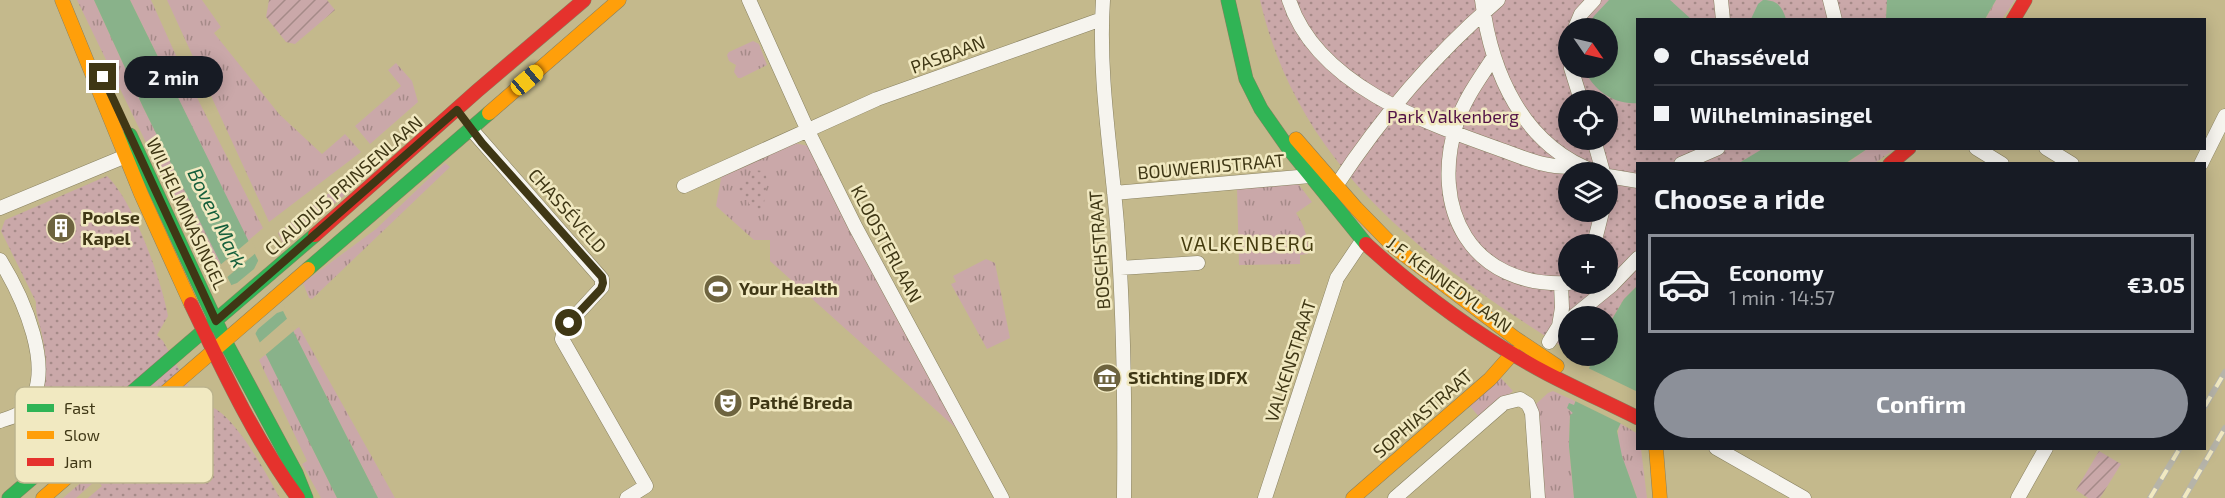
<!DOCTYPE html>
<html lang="en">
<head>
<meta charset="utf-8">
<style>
	:root { --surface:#171b24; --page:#20242c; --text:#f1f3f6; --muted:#9ea1a6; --line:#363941; --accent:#8c9099 }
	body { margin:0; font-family:"Exo 2",sans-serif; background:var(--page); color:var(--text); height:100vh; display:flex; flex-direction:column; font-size:22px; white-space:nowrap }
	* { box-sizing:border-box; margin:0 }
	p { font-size:20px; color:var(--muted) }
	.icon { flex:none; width:33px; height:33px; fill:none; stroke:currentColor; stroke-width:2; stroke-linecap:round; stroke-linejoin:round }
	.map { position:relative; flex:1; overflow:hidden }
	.sheet { position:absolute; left:1636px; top:162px; width:570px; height:288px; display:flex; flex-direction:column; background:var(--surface); border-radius:0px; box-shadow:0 3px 15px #0003 }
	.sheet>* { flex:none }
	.guide { position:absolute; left:1636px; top:18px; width:570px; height:132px; border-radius:0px; box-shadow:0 3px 15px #0003; display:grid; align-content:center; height:132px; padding:0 18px; background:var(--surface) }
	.needle { width:39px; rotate:124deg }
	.tools { position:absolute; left:1558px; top:18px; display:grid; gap:12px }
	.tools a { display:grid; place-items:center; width:60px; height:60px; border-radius:50%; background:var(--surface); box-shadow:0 3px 15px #0003; font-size:30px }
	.end { position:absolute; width:27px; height:27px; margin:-14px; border:8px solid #3f3715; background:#fff; box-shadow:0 0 0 3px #fff }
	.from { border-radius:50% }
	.bubble { position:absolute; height:42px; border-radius:21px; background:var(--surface); box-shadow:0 3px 15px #0003; font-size:20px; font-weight:700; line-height:42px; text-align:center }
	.car { position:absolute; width:18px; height:36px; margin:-18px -9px; border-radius:8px; box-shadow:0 0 4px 2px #0007; background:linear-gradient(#f5c518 24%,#345 0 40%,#f5c518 0 76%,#345 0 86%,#f5c518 0) }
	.guide b { display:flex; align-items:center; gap:21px; height:57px; font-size:22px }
	.guide b+b { border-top:2px solid var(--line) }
	.guide i { width:15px; height:15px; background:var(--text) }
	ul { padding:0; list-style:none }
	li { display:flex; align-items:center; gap:18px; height:99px; margin:0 12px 9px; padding:0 6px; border:3px solid transparent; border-radius:0px }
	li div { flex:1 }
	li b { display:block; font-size:22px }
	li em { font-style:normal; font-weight:700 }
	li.current { border-color:var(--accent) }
	li>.icon { width:54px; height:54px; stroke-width:1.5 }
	h2 { padding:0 18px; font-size:27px; line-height:72px }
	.cta { display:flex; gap:12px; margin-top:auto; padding:12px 18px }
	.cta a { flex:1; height:69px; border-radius:36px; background:var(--accent); color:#fff; font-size:24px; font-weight:700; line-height:69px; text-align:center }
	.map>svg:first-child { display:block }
	.grass { fill:url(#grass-tufts) }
	.park { fill:url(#park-dots); fill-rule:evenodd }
	.garden { fill:url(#garden-furrows) }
	.water { fill:#89b28a }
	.pier { fill:#c4b98c }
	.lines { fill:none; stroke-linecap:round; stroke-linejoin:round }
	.street-casing { stroke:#888060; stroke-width:15 }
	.fast-casing { stroke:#888060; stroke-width:15 }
	.slow-casing { stroke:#888060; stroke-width:15 }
	.jam-casing { stroke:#888060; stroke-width:15 }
	.street { stroke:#f6f4ee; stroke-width:14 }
	.fast { stroke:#30b455; stroke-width:14 }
	.slow { stroke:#ff9f0a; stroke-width:14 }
	.jam { stroke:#e5322d; stroke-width:14 }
	.rail-casing { stroke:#b6b4a9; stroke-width:6 }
	.rail { stroke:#f1e9c1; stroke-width:4; stroke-dasharray:11; stroke-linecap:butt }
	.route { stroke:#3f3715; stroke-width:8 }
	.labels { text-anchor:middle; stroke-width:5; stroke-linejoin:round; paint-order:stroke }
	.street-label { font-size:18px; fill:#3f3715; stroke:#f1e9c1 }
	.park-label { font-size:18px; fill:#521146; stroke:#f1e9c1 }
	.poi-label { font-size:18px; font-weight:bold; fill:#3f3715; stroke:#f1e9c1; text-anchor:start }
	.water-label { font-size:20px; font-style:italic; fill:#165f3c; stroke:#f1e9c1 }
	.neighbourhood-label { font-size:20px; letter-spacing:1.5px; fill:#443b0e; stroke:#f1e9c1 }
	.key { fill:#f1e9c1; stroke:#bcb48d; stroke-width:1.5 }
	.key-label { font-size:16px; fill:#3f3715 }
</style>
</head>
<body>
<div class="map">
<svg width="2225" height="498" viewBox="0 0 2225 498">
	<defs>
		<pattern id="grass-tufts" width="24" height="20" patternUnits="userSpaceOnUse" patternTransform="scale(1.5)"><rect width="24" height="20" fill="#caa8a9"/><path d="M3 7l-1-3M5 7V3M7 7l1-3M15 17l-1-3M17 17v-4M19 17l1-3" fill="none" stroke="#a58a88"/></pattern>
		<pattern id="park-dots" width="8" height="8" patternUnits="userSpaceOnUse" patternTransform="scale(1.5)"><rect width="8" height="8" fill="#caa8a9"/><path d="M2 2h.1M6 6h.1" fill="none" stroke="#a58a88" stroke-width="1.8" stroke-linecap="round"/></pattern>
		<pattern id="garden-furrows" width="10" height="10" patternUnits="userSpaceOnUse" patternTransform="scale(1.5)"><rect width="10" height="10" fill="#caa8a9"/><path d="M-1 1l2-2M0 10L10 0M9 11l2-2" fill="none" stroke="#a58a88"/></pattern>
	</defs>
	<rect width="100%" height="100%" fill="#c4b98c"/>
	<path class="grass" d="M77,0H94L143,107L221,263L215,269L169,190Z
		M130,0H151L178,60L263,228L248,241Z
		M167,0H202L221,27L214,33L279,114L322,154L345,134L361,152L269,222Z
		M1996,0H2015L2002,19L1985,20Z
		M753,41L759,44L767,65L741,78H738L734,72L736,65L729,61L727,55L729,52Z
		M396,63L412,81L418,102L370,144L355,126L401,86L388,70Z
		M794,143L809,146L957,429L770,261V240H754L716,206L722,173Z
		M1867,149H1895L1875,163L1846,164Z
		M445,163L450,167L312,299L309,298L303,283L376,229Z
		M352,175L358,184L284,246L278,233Z
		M1296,181L1312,202L1296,213C1304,225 1309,239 1308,254L1300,255V264L1239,265L1237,187Z
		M986,259L995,263L1010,338L987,349L951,284L956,282L953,276Z
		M299,327L395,498H378L293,331Z
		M266,354L337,498H321L302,464L307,461L259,360Z
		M1500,377L1513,391L1481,419L1468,404Z
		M190,389L194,393L76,498H63Z
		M1553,391L1575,401L1573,415H1570L1569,446L1574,498H1542L1536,404L1548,393Z
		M1620,423L1638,434V448L1641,449L1647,498H1637C1631,475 1612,447 1620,423Z"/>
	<path class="park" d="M1260,0H1887V2L1886,19L1638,20V148L1764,149L1739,163L1638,164V285L1624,299L1608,326V316H1569V351C1430,264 1299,169 1260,0ZM1569,28H1608V68H1569ZM1569,100H1608V140H1569ZM1569,172H1608V212H1569ZM1569,244H1608V284H1569Z
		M752,170L765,171L767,180L763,211L753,210L754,204H749V200H743V196L737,195L738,186L742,187L744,176L751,177Z
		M107,176C134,202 161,279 168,316L157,335L163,341L190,389L203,404C232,407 266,474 280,498H88L102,486L40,409C47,384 48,361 42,335C40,323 35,314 36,302L1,231L5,220Z"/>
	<path class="garden" d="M269,0H327L335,10L295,44L286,42L266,17Z
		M2099,451L2121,464L2100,498H2088L2076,490Z"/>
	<path class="water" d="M94,0H130L282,309L378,498H337L143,107Z
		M1609,0H1670L1691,19L1638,20V103C1614,105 1595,91 1584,70V68H1608V28H1586L1594,16Z
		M1763,0C1777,0 1782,6 1786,19H1751L1758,4Z
		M1887,0H1996L1985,19H1886Z
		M1764,148H1867V149L1846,163H1739Z
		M1638,285V387L1617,431L1622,456L1637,498H1574L1569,446L1570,415L1573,413L1567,408L1569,403L1574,405L1594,356H1608V326L1624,299Z"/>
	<path class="pier" d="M251,239L257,252L225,279L219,266Z
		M260,257L286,310L277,313L258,329L254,336L229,286L237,283L254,269Z
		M289,317L296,329L264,356L258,344Z
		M1586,367L1638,392L1622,424L1573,400Z"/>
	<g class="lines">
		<g class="street-casing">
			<path id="street" d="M749,0L808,131L855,226L1002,498
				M1103,0C1098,75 1111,149 1117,224C1124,315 1125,406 1124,498
				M1289,0C1316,84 1423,122 1499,149C1524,158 1550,170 1578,166
				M1482,0C1491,73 1523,146 1596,172
				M1721,0L1723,20
				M1830,0L1835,20
				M1575,28L1581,14L1594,0
				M1493,58C1480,78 1465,98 1457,122C1429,209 1471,288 1569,283
				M1571,68L1581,100
				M471,129L602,279V287L567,325L564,330L562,339L646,486L627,498
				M1594,140L1603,172
				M1976,148L2002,164
				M2046,148L2072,164
				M1681,164L1718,148
				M2201,164L2225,116
				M1608,176L1638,181
				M684,186L877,99L1102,19
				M1336,186C1382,116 1435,54 1498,0
				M1114,193L1310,176
				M0,208L126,156
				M1594,244L1602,212
				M0,260C21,294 59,373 25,409C18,416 9,418 0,421
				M1120,268L1198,263
				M1574,316L1612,285L1638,258
				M1559,326L1562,308L1561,284L1569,279
				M1549,342L1559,326L1565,322
				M1716,448L1804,498
				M1265,498L1337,278L1362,241
				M1395,498L1504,403L1520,399L1528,404L1532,413L1538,498
				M2018,498L2046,448"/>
		</g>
		<g class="fast-casing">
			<path id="fast" d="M1228,0L1246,79L1261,109L1289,149L1366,244
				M130,135L225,341L296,473L306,498
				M308,269L489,113
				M9,498L315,235"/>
		</g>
		<g class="slow-casing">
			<path id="slow" d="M62,0L141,194L191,304
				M489,113L619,0
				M1296,139L1356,208L1394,247L1515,338L1557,366
				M1656,448L1660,498
				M43,498L308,269
				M1353,498L1490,379L1513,353"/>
		</g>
		<g class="jam-casing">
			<path id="jam" d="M2013,20L2025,0
				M1890,164L1909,148
				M315,235L477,91L584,0
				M1366,244C1418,292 1485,341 1548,374C1577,389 1608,403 1638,418
				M191,304C223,371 254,438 298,498"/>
		</g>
		<use href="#street" class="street"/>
		<use href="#fast" class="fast"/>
		<use href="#slow" class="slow"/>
		<use href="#jam" class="jam"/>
		<g class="rail-casing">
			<path id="rail" d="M2205,406L2225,372
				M2150,498L2180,448
				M2184,498L2225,428"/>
		</g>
		<use href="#rail" class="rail"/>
	</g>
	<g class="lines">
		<path class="route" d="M103,77L216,321L457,110L482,143L602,277L603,283L601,289L569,323"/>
	</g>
	<defs>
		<g id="building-disc" transform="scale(1.5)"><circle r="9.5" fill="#6e643f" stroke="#f1e9c1"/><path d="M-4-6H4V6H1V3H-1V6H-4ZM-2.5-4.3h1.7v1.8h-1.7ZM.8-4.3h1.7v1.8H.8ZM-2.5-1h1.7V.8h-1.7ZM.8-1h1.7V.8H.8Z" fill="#fff"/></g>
		<g id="stadium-disc" transform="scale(1.5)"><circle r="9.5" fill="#6e643f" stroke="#f1e9c1"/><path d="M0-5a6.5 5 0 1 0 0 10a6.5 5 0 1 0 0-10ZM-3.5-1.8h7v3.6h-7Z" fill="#fff"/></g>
		<g id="museum-disc" transform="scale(1.5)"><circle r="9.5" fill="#6e643f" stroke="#f1e9c1"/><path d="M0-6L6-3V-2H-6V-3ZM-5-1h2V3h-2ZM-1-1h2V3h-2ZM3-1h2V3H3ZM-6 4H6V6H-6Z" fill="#fff"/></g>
		<g id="theatre-disc" transform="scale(1.5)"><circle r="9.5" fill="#6e643f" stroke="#f1e9c1"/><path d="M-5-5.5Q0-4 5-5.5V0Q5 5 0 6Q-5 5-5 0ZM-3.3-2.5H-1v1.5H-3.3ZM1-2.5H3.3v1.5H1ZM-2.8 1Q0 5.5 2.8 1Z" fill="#fff"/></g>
	</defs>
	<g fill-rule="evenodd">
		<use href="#building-disc" x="61" y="228"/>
		<use href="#stadium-disc" x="718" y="289"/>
		<use href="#museum-disc" x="1107" y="378"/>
		<use href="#theatre-disc" x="728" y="403"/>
	</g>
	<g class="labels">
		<g class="street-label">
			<text transform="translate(948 55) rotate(-20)" y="6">PASBAAN</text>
			<text transform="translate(1211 167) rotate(-5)" y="6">BOUWERIJSTRAAT</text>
			<text transform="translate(344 186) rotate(-41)" y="6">CLAUDIUS PRINSENLAAN</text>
			<text transform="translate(567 211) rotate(48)" y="6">CHASSÉVELD</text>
			<text transform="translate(186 214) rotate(65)" y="6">WILHELMINASINGEL</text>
			<text transform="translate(886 244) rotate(62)" y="6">KLOOSTERLAAN</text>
			<text transform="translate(1100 250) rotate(-94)" y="6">BOSCHSTRAAT</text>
			<text transform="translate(1449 285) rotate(36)" y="6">J.F. KENNEDYLAAN</text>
			<text transform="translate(1291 361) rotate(-72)" y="6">VALKENSTRAAT</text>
			<text transform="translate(1423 414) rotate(-41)" y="6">SOPHIASTRAAT</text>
		</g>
		<g class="park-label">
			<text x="1453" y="123">Park Valkenberg</text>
		</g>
		<g class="poi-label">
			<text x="82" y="224">Poolse<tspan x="82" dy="21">Kapel</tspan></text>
			<text x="739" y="295">Your Health</text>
			<text x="1128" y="384">Stichting IDFX</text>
			<text x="749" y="409">Pathé Breda</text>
		</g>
		<g class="water-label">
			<text transform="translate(217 218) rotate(64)" y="7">Boven Mark</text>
		</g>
		<g class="neighbourhood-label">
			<text x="1248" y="251">VALKENBERG</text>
		</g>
	</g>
	<rect x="15" y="387" width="198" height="96" rx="9" class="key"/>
	<rect x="27" y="404" width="27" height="8" fill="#30b455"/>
	<rect x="27" y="431" width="27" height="8" fill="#ff9f0a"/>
	<rect x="27" y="458" width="27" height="8" fill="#e5322d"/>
	<g class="key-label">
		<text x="64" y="414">Fast</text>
		<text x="64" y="441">Slow</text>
		<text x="64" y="468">Jam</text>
	</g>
</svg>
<div class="tools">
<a><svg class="needle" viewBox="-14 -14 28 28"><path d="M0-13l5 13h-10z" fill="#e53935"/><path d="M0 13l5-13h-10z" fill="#9ea1a6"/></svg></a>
<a><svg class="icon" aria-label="locate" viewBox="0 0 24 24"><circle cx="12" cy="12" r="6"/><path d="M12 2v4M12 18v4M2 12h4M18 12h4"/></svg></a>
<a><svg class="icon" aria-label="layers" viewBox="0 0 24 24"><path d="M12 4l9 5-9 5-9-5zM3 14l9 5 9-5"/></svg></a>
<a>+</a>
<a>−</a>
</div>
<i class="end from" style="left:569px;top:323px"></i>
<i class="end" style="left:103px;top:77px"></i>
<div class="bubble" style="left:124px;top:56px;width:99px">2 min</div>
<i class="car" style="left:527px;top:80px;rotate:50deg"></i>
<div class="guide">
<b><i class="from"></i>Chasséveld</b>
<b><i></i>Wilhelminasingel</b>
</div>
<section class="sheet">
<h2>Choose a ride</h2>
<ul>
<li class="current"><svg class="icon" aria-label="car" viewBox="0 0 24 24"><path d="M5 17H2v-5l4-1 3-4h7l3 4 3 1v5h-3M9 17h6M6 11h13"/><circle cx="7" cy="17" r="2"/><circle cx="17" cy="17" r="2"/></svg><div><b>Economy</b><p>1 min · 14:57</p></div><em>€3.05</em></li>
</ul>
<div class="cta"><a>Confirm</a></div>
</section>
</div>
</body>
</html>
